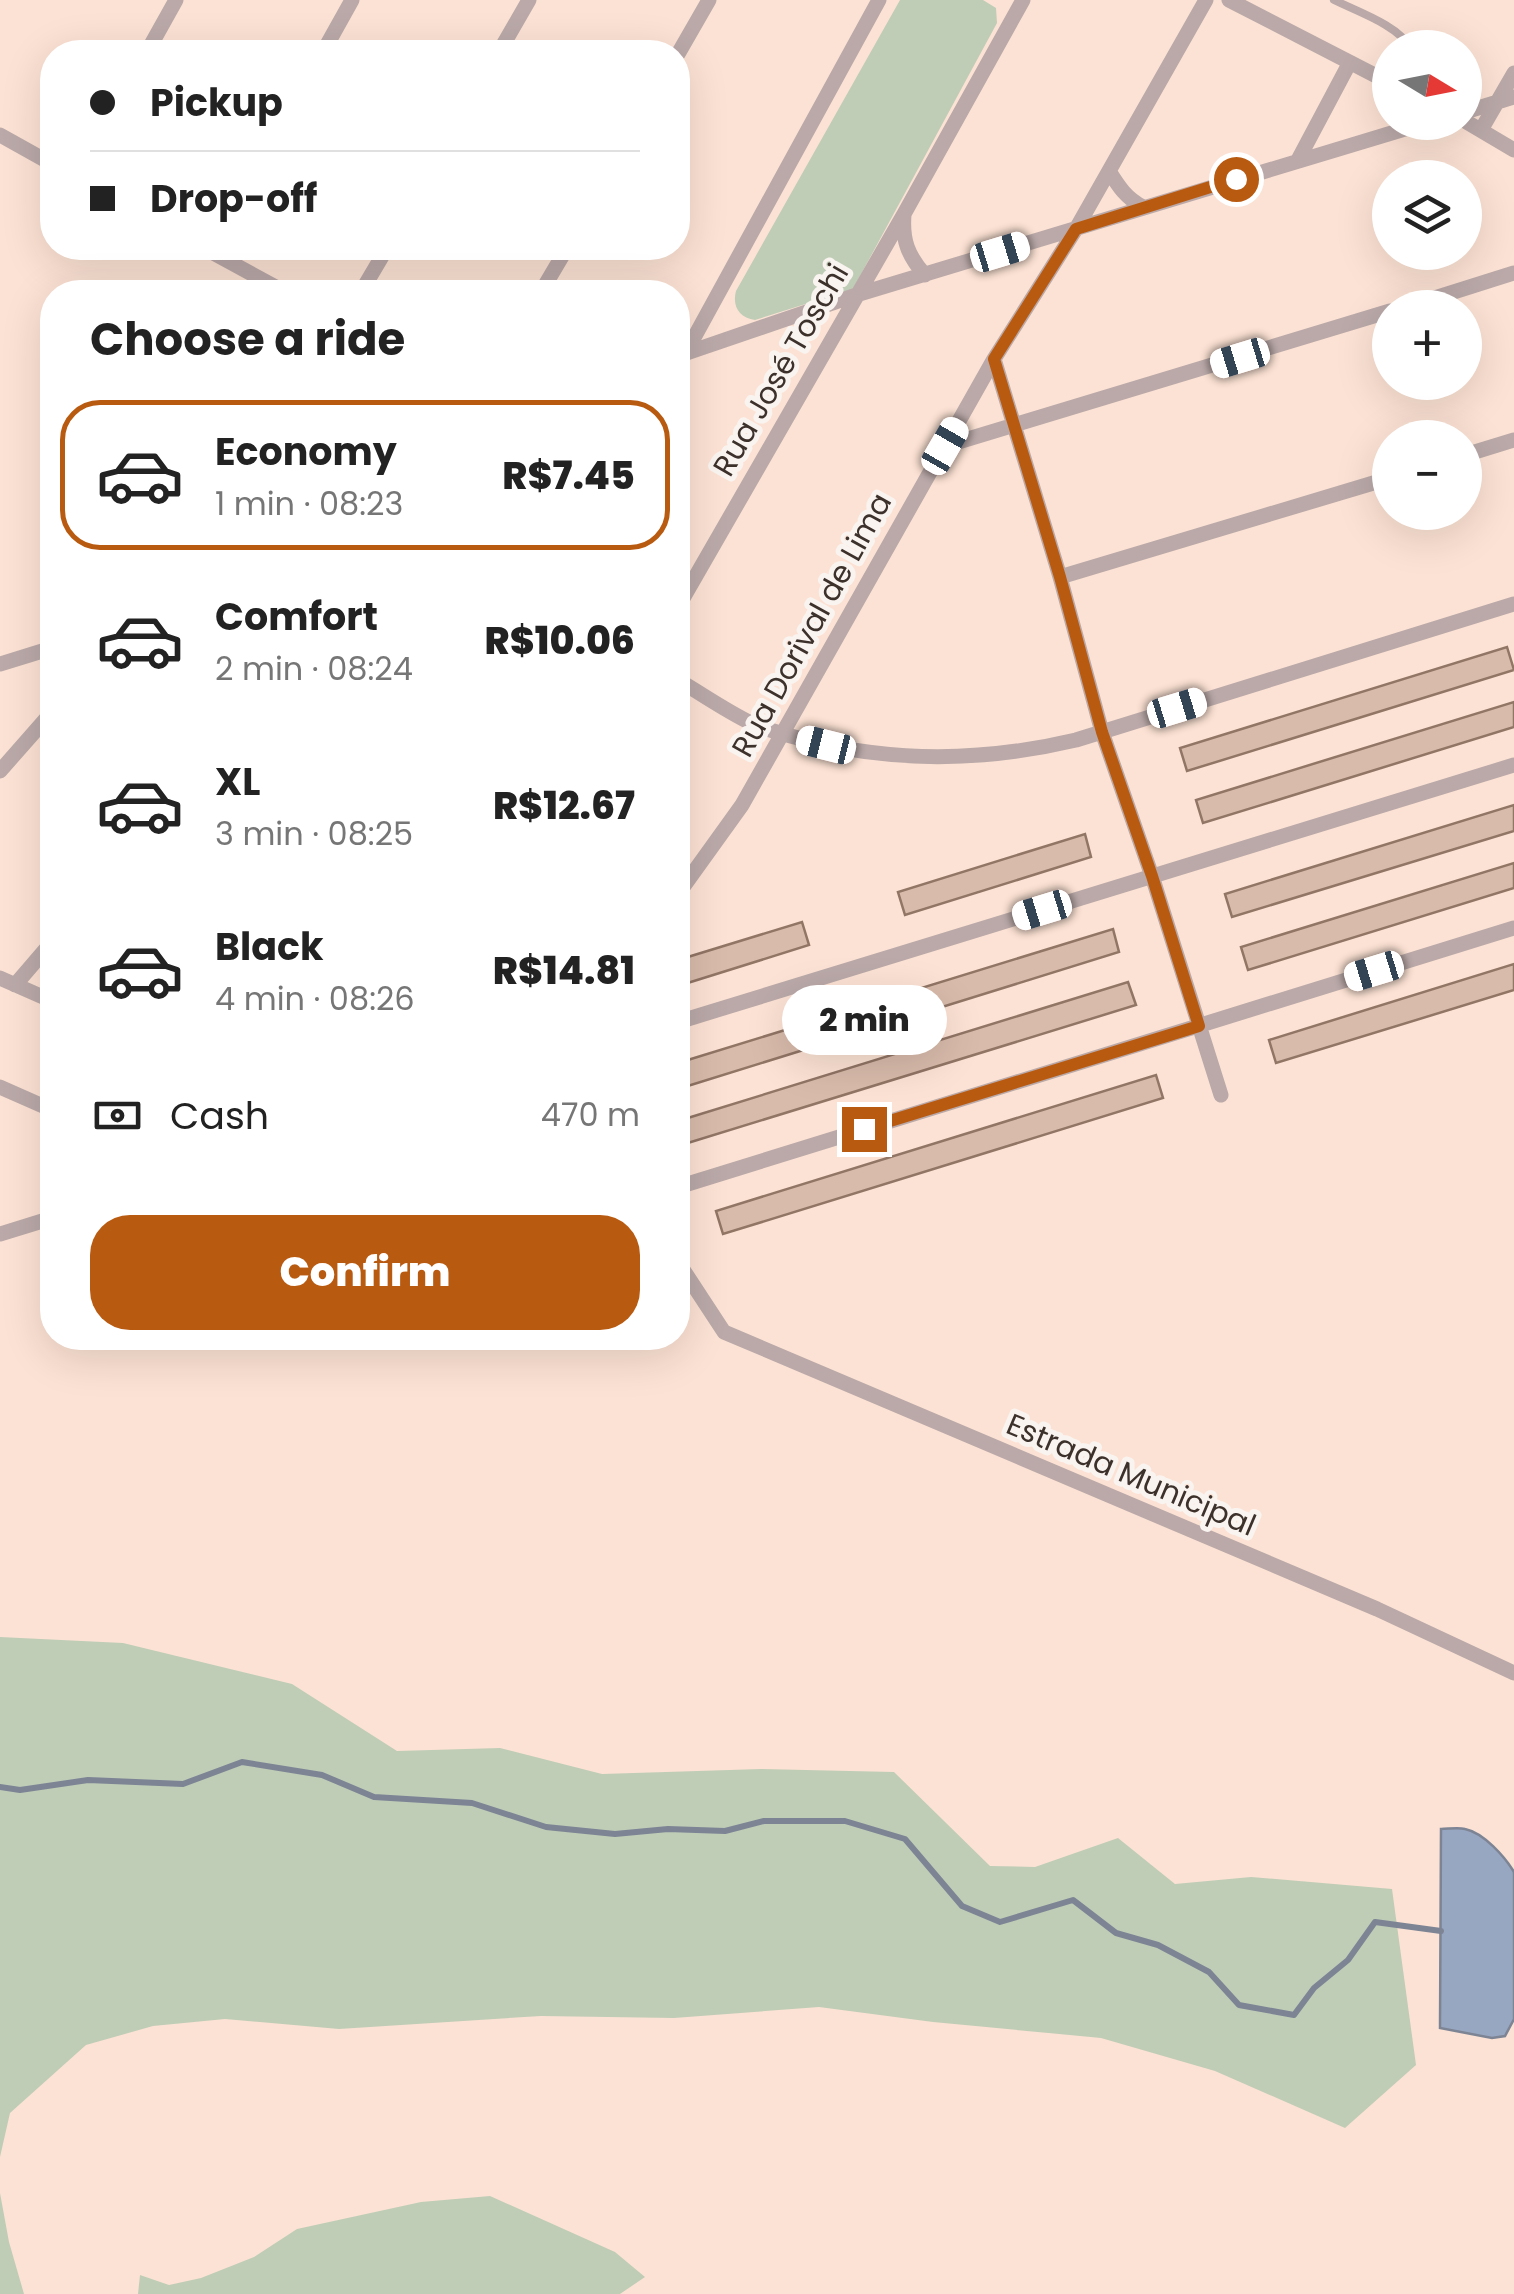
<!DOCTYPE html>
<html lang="en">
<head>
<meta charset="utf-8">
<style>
	:root { --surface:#fff; --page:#f6f6f6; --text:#222; --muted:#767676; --line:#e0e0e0; --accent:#b95a11 }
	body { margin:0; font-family:Poppins,sans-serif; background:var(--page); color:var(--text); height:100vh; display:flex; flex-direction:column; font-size:38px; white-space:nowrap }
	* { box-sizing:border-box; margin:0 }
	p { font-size:32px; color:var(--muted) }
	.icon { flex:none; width:55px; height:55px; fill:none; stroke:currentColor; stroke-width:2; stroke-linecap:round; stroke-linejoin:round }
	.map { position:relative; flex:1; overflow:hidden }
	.details { position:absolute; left:40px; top:280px; width:650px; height:1070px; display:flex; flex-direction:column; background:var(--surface); border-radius:40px; box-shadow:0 10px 40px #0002 }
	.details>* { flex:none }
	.top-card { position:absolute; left:40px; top:40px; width:650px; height:220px; border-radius:40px; box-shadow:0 10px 40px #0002; display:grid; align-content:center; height:220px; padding:0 50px; background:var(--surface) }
	.needle { width:65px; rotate:100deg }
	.buttons { position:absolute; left:1372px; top:30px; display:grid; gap:20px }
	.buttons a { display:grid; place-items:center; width:110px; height:110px; border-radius:50%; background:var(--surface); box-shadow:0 10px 40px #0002; font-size:50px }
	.end { position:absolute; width:45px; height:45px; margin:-22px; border:12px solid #b95a11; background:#fff; box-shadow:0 0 0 5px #fff }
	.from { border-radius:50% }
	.bubble { position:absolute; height:70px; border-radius:35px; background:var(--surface); box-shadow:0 10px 40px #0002; font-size:32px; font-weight:800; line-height:70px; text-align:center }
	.car { position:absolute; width:30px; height:60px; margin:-30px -15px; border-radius:12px; box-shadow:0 0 8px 2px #0007; background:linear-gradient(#fff 24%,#345 0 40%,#fff 0 76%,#345 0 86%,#fff 0) }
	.top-card b { display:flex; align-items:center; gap:35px; height:95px; font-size:38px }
	.top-card b+b { border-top:2px solid var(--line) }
	.top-card i { width:25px; height:25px; background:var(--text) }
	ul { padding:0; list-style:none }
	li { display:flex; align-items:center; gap:30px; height:150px; margin:0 20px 15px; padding:0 30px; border:5px solid transparent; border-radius:40px }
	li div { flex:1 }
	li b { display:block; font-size:38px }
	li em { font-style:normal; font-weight:800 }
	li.selected { border-color:var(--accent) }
	li>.icon { width:90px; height:90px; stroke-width:1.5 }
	h2 { padding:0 50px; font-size:45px; line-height:120px }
	.pay { display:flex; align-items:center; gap:25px; height:110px; padding:0 50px; font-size:38px }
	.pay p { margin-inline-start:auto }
	.action { display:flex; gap:20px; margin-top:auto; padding:20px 50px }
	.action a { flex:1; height:115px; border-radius:40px; background:var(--accent); color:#fff; font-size:40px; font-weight:800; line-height:115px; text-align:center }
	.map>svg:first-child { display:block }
	.green { fill:#bfcdb7 }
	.water { fill:#98a7c1; stroke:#7d8494; stroke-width:2.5 }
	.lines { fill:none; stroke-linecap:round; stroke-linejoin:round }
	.stream { stroke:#7d8494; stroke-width:6 }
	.building { fill:#d9bbab; stroke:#917565; stroke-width:2.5 }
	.service { stroke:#baa9a8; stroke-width:8 }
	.minor { stroke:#baa9a8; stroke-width:15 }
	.route { stroke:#b95a11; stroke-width:12 }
	.labels { text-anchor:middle; stroke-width:10; stroke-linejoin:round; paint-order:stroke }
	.street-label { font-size:30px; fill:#3d312b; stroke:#faf4f0 }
</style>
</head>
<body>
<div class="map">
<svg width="1514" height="2294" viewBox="0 0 1514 2294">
	<rect width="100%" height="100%" fill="#fce2d4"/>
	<path class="green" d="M900,0H983L996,8L997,23L853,289L755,320C739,318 732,306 736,291Z
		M0,1637L123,1643L292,1684L397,1751L500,1748L602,1774L761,1769L894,1772L990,1866L1035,1867L1118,1838L1175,1884L1251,1877L1392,1889L1416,2065L1345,2128L1215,2071L1101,2038L933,2022L819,2007L674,2018L541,2016L339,2029L225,2019L153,2026L86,2045L10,2113L0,2157Z
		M0,2193L9,2242L24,2294H0Z
		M490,2196L615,2252L645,2277L620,2294H138L140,2275L169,2285L201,2278L254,2257L297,2229L421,2202Z"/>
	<path class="water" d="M1441,1829C1448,1829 1458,1827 1465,1829C1484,1833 1505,1857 1514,1872V2019L1505,2036L1492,2038L1440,2028Z"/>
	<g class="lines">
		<path class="stream" d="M0,1787L20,1790L88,1780L183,1784L242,1762L322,1775L374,1797L472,1803L546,1827L615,1834L668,1829L725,1831L764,1821H845L905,1839L962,1906L1000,1922L1073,1900L1116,1933L1158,1945L1209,1972L1239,2005L1294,2015L1314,1988L1348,1960L1375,1922L1441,1931"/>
	</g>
	<path class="building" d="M1507,647L1514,670L1187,771L1180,748Z
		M1514,702V727L1203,823L1196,800Z
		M1514,805V831L1232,917L1225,894Z
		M1085,834L1091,857L905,915L898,892Z
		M1514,863V888L1248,970L1241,947Z
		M802,922L809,945L678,986V960Z
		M1113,929L1119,952L678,1089V1063Z
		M1514,964V990L1276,1063L1269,1040Z
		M1128,982L1136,1005L678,1146V1121Z
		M1156,1075L1163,1098L723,1234L716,1211Z"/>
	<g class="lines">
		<path class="service" d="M1334,0C1356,11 1400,26 1410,48"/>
		<path class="minor" d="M1229,0L1390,83
			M147,52L176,0
			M323,52L352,0
			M499,52L529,0
			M678,54L709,0
			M1465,112L1514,97
			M1465,121L1514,150
			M1481,130L1514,73
			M0,135L52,164
			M1298,160L1349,64
			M1109,171C1119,187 1126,198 1143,207
			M904,215C902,240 908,256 925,275
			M204,248L285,292
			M361,292L387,248
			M541,292L567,248
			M1403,308L1514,273
			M678,356L856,295L1428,122
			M684,356L879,0
			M994,359L1060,577L1102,732L1152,876L1221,1095
			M945,446L1390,311
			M1465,455L1514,440
			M1060,577L1390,478
			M678,607L904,214L1023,0
			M0,664L52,648
			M678,680C702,694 726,711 751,723C769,731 790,736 810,741C898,763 987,761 1076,740L1514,604
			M0,771L52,712
			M678,894L742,805L994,359L1076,229L1206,0
			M0,978L52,1001
			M15,985L52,942
			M678,1022L1514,765
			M0,1087L52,1110
			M678,1187L1514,928
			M0,1234L52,1218
			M678,1266L682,1268L724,1332L1377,1609L1514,1673"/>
	</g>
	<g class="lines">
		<path class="route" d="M864,1129L1199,1026L1152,876L1102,732L1060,577L994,359L1076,229L1236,179"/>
	</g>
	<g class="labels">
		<g class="street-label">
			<text transform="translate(781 370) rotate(-60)" y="10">Rua José Toschi</text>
			<text transform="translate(812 625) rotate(-61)" y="10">Rua Dorival de Lima</text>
			<text transform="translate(1131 1475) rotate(23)" y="10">Estrada Municipal</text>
		</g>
	</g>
</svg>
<div class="buttons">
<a><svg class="needle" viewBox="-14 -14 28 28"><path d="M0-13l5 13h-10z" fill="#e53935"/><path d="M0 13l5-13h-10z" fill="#767676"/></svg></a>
<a><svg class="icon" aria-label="layers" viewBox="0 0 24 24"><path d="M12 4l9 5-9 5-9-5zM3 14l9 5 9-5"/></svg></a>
<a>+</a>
<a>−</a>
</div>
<i class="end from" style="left:1236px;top:179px"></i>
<i class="end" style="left:864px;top:1129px"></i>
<div class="bubble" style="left:782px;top:985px;width:165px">2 min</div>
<i class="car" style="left:1000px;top:252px;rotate:73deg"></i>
<i class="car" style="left:1240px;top:358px;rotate:253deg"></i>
<i class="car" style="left:945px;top:446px;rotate:30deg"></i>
<i class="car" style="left:1177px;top:708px;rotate:73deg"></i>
<i class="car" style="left:826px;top:745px;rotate:284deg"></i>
<i class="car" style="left:1042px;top:910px;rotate:253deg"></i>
<i class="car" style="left:1374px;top:971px;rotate:253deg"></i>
<div class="top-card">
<b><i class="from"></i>Pickup</b>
<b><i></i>Drop-off</b>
</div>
<section class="details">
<h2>Choose a ride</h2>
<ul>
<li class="selected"><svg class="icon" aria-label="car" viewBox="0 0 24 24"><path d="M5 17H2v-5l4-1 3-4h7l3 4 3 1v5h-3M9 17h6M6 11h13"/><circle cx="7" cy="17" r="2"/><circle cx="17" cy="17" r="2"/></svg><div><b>Economy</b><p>1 min · 08:23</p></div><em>R$7.45</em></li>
<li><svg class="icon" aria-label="car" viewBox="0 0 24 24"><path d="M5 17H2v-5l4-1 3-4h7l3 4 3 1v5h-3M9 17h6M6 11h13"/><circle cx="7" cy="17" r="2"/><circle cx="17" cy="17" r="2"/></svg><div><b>Comfort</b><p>2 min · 08:24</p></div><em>R$10.06</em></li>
<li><svg class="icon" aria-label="car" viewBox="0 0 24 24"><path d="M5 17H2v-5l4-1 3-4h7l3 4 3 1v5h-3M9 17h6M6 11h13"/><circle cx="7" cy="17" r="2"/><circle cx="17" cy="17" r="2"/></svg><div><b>XL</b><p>3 min · 08:25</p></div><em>R$12.67</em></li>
<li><svg class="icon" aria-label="car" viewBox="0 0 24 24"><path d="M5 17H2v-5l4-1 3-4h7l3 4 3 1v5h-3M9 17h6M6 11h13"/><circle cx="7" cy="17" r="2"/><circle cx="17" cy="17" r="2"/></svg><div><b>Black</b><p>4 min · 08:26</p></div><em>R$14.81</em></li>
</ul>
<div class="pay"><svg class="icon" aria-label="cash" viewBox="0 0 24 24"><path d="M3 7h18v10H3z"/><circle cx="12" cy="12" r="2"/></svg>Cash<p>470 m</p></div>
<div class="action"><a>Confirm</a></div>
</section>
</div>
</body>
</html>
